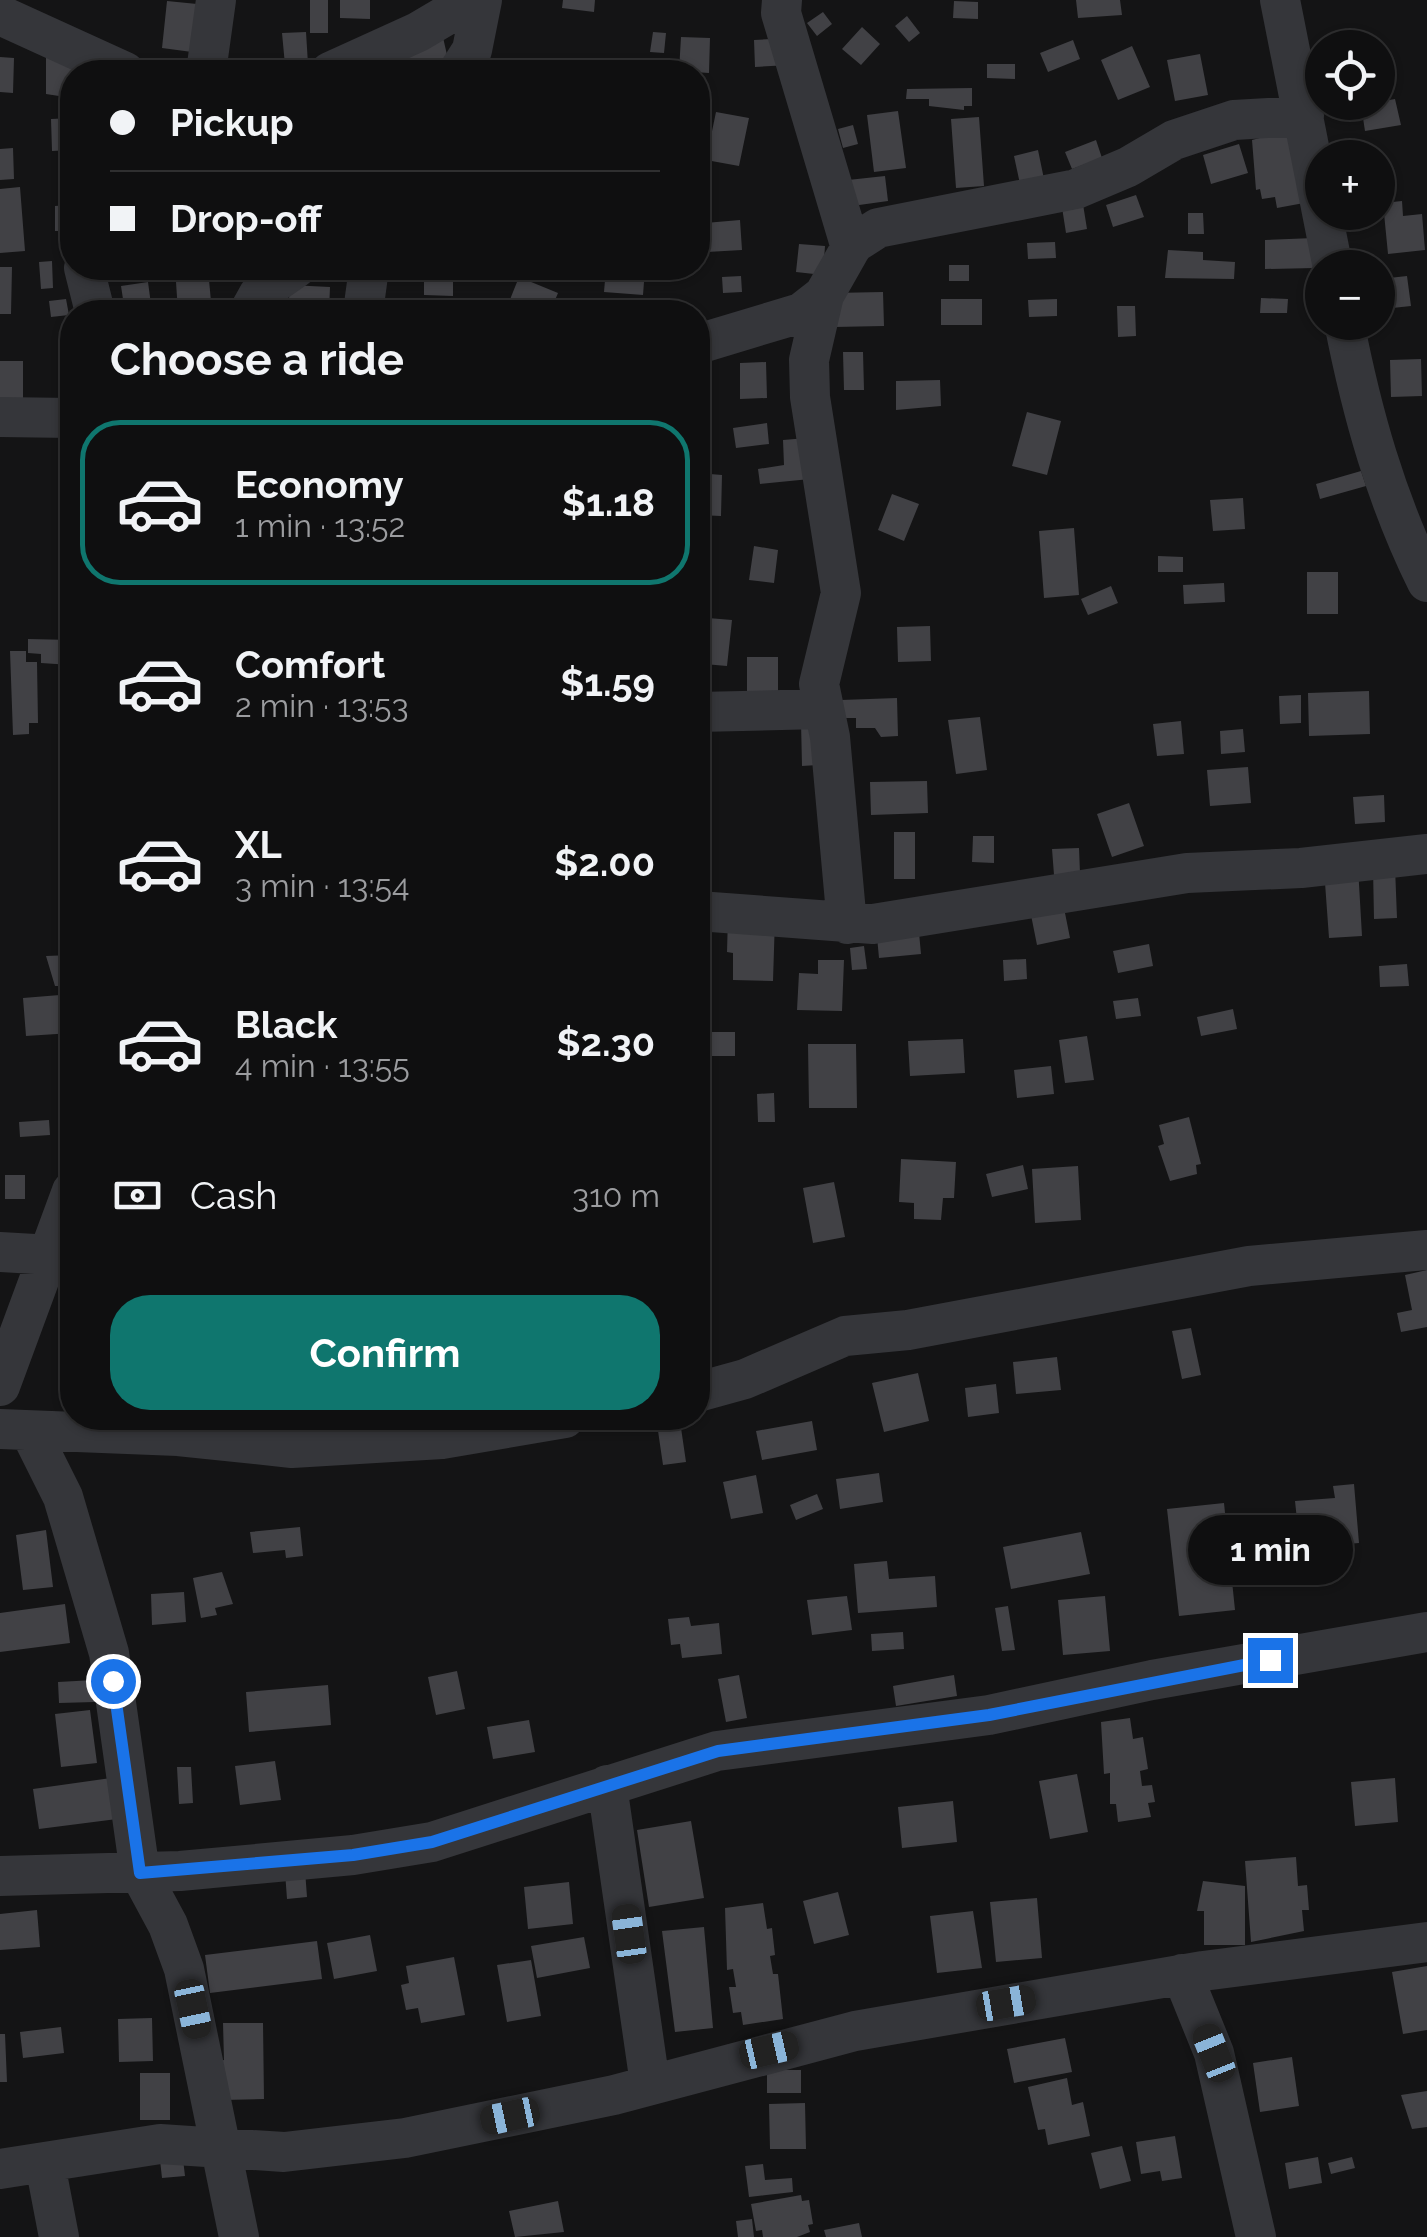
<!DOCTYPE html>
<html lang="en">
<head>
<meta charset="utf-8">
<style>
	:root { --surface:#0f0f10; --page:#1d1d1e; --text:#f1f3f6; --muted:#9b9c9f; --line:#2f2f30; --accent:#0f766e }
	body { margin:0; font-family:Raleway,sans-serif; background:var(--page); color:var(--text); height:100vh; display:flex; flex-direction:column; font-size:38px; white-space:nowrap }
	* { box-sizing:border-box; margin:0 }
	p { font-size:32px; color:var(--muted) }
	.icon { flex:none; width:55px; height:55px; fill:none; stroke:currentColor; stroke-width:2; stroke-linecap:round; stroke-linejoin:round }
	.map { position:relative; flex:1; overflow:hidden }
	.details { position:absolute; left:60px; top:300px; width:650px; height:1130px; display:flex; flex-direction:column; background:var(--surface); border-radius:40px; box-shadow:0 2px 8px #0004,0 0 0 2px var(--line) }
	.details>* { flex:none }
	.hud { position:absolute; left:60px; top:60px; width:650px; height:220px; border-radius:40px; box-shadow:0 2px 8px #0004,0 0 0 2px var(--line); display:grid; align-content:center; height:220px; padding:0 50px; background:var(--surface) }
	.buttons { position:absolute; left:1305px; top:30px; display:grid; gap:20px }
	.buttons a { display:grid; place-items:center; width:90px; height:90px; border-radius:50%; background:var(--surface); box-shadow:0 2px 8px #0004,0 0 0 2px var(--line); font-size:50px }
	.end { position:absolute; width:45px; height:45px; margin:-22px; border:12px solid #1a73e8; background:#fff; box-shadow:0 0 0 5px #fff }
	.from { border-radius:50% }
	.bubble { position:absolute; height:70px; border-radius:35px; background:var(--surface); box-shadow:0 2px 8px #0004,0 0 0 2px var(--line); font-size:32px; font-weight:700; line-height:70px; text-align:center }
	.car { position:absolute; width:30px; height:60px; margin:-30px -15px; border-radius:12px; box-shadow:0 0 8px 2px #0007; background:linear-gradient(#222 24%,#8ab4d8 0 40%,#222 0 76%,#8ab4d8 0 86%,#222 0) }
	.hud b { display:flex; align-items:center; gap:35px; height:95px; font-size:38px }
	.hud b+b { border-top:2px solid var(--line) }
	.hud i { width:25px; height:25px; background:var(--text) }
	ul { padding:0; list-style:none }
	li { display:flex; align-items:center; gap:30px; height:165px; margin:0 20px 15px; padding:0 30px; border:5px solid transparent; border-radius:40px }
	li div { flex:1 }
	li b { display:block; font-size:38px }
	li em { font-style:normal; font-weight:700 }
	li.active { border-color:var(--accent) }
	li>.icon { width:90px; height:90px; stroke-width:1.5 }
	h2 { padding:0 50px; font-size:45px; line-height:120px }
	.pay { display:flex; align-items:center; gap:25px; height:110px; padding:0 50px; font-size:38px }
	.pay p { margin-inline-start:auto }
	.button { display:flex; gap:20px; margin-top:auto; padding:20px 50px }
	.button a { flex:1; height:115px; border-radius:40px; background:var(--accent); color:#fff; font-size:40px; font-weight:700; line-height:115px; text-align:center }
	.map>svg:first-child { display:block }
	.building { fill:#414145 }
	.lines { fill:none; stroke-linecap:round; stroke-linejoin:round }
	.minor { stroke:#35363a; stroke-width:40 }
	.route { stroke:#1a73e8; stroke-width:12 }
</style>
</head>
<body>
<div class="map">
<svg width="1427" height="2237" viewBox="0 0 1427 2237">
	<rect width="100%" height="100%" fill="#141415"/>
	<path class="building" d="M310,0H328V33H310Z
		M340,0H370V19L340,18Z
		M563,0H595L594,12L562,8Z
		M1076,0H1120L1122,15L1078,18Z
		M167,1L197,4L192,52L162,48Z
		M954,1L978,2V19L953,18Z
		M823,12L832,24L817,36L807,23Z
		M907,16L920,33L909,42L895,26Z
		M862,27L880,44L861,65L842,49Z
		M306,32L308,64L285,65L282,33Z
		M653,32L666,33L664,53L650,52Z
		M442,33L450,68L408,72L401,42Z
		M681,37L710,38L709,73L679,71Z
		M788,38L789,65L755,67L754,40Z
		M1073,40L1080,59L1048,72L1040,53Z
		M1132,46L1150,87L1118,100L1101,60Z
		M46,54L100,72H72V98L46,94Z
		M1200,54L1208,95L1175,101L1167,60Z
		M0,57L14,58L13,93L0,92Z
		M987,64H1015V79L987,78Z
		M972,88V106H964V110L929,106V99H906L907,89Z
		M1395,99L1401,125L1365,131L1361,105Z
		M898,111L906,168L874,172L867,115Z
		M716,112L749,118L739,166L706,160Z
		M979,117L984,186L956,188L951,119Z
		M72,118V150L52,151L51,119Z
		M853,125L858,144L843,148L838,129Z
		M1293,129L1304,203L1277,208L1275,197L1262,199L1260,189L1256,190L1252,140Z
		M1096,140L1102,158L1072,169L1065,152Z
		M1239,144L1248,173L1211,184L1203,155Z
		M13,148L14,179L0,180V149Z
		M1038,150L1044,179L1020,184L1014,156Z
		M885,176L888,201L852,206L848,180Z
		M20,187L25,251L0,253V189Z
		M1136,195L1144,217L1113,227L1106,205Z
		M1082,198L1087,229L1066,233L1061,201Z
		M1402,201L1403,216L1422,214L1425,250L1388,254L1383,203Z
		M68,205V231H55V206Z
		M1188,213H1203L1204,234H1188Z
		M740,220L742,250L707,252L705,223Z
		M1314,238L1315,268L1265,269V240Z
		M1055,242L1056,258L1028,259L1027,243Z
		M799,244L825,246L823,275L796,272Z
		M1168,250L1203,252V260L1235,262L1234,279L1165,278Z
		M52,261L53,288L41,289L39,262Z
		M949,265H969V281H949Z
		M0,267H12L11,314H0Z
		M424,268H453V296L424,295Z
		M606,268L645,269L643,295L604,292Z
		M741,276L742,292L723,293L722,277Z
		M1407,276L1411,306L1383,309L1380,279Z
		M519,277L558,293L550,312H505Z
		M209,280L212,312H178L176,282Z
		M148,282L152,312H125L121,286Z
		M290,285L330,287L329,312H288Z
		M883,292L884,326L834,327L833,293Z
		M1261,298L1288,299L1287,313H1260Z
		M66,299L69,315L51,317L49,301Z
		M941,299H982V325H941Z
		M1057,299V316L1029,317L1028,300Z
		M1117,306H1135L1136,336L1118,337Z
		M66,351H72V404H64Z
		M843,352H863L864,390H844Z
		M1421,359L1422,396L1391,397L1390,360Z
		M0,361H23V399H0Z
		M766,362L767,398L740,399V363Z
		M940,380L941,406L896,410V381Z
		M1027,412L1061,421L1047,475L1012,466Z
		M767,423L769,444L736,448L733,428Z
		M807,438L810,479L760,484L758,469L784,465L783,440Z
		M1361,471L1366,486L1320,499L1316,484Z
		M698,473L722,475L721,516L698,515Z
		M892,494L919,504L904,541L878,530Z
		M1243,498L1245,529L1213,531L1210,500Z
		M1074,528L1079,595L1044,598L1039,531Z
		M754,546L778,550L774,583L749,580Z
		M1158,556L1183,557V572H1158Z
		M1307,572H1338V614H1307Z
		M1224,583L1225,602L1184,604L1183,585Z
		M1111,586L1118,603L1088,615L1081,599Z
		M708,618L732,620L727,666L704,664Z
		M930,626L931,661L898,662L897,627Z
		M28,639L72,640L71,665L41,663V654L28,653Z
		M10,651H26V662H37L38,723H29V734L13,735Z
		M747,657H778V691H747Z
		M1369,691L1370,734L1309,736L1308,693Z
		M1301,695V723L1280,724L1279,696Z
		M897,698L898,736L881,737L875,728H856V718H842L841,700Z
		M980,717L987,770L956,774L948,720Z
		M818,721V765L802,766L801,722Z
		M1181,721L1184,754L1157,756L1153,724Z
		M1243,729L1245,752L1221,754L1220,731Z
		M1248,767L1251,803L1210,806L1207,770Z
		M927,781L928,813L871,815L870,782Z
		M1384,795L1385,822L1355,824L1353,797Z
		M1129,803L1144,846L1112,857L1097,814Z
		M894,832H915V879H894Z
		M973,836H994V863L972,862Z
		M1079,848L1080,873L1054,875L1052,849Z
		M1358,867L1362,936L1329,938L1324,869Z
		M1395,867L1397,918L1374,919L1373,868Z
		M1063,903L1070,938L1037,945L1030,910Z
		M728,916L775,918L773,981L733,980V953L727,952Z
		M918,922L921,954L879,958L876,926Z
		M1149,944L1153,966L1118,973L1113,951Z
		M864,946L867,969L852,970L850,948Z
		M71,955L72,986H55L46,956Z
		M1026,959L1027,979L1004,981L1003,960Z
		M818,960H844L842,1011L797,1010L799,973L818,974Z
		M1407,964L1409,986L1380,987L1379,966Z
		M72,994V1033L26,1036L23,998Z
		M1138,998L1141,1016L1116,1019L1113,1001Z
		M1233,1009L1237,1029L1201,1036L1197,1017Z
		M698,1032H735V1056H698Z
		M1087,1036L1094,1080L1065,1083L1059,1040Z
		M963,1039L965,1073L910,1076L908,1041Z
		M808,1044H856L857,1108H809Z
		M1051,1066L1054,1094L1017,1098L1014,1070Z
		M774,1093L775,1122H758L757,1094Z
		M1189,1117L1201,1164L1196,1165L1197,1174L1170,1181L1158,1146L1164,1144L1159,1125Z
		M49,1120L50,1135L20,1137L19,1122Z
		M901,1159L956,1162L954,1198H943L941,1220L914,1219V1203L899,1202Z
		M1023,1165L1028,1189L992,1197L986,1174Z
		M1078,1166L1081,1220L1035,1223L1032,1169Z
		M5,1175H25V1199H5Z
		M834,1182L845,1237L813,1243L803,1188Z
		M1427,1270V1327L1401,1332L1397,1313L1412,1310L1405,1275Z
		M1191,1328L1201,1375L1182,1379L1172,1331Z
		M1057,1357L1061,1390L1016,1394L1013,1362Z
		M918,1373L929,1421L884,1432L872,1383Z
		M996,1384L999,1413L968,1417L965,1388Z
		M246,1418H295L296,1423L247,1427Z
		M680,1421L686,1462L663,1465L657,1424Z
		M812,1421L817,1450L762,1460L756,1431Z
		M879,1473L883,1502L840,1509L836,1479Z
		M756,1475L763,1513L731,1519L723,1482Z
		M1354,1484L1359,1543L1334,1545L1333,1537L1299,1539L1295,1501L1335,1498L1333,1486Z
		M817,1494L823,1509L796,1520L790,1505Z
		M1224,1503L1235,1610L1179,1616L1167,1509Z
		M300,1527L303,1556L286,1558L285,1550L253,1553L250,1532Z
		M46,1530L53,1587L23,1590L16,1535Z
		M1081,1532L1090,1574L1011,1589L1003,1547Z
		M887,1561L889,1579L935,1576L937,1607L858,1613L854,1564Z
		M222,1572L233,1604L215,1608L217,1615L201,1618L193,1578Z
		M184,1592L186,1622L152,1625L151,1594Z
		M847,1596L852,1630L812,1635L807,1600Z
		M1105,1596L1110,1651L1063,1655L1058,1600Z
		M65,1604L70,1643L0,1652V1613Z
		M1008,1606L1015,1650L1002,1651L995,1608Z
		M689,1617L691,1626L719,1623L722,1654L682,1658L680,1644L671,1645L668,1619Z
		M903,1632L904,1649L872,1651L871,1634Z
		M457,1671L465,1709L436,1715L428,1677Z
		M739,1675L747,1718L726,1722L718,1679Z
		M954,1675L957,1696L896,1706L893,1686Z
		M94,1680L95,1702L59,1703L58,1682Z
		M328,1685L331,1725L249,1732L246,1692Z
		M90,1710L97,1763L61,1767L55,1714Z
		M1130,1718L1133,1739L1143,1737L1148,1769L1140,1771L1142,1786L1152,1785L1155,1802L1148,1803L1151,1817L1118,1822L1116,1804H1110V1773L1104,1774L1101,1722Z
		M529,1720L535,1752L493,1759L487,1727Z
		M275,1761L281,1800L240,1805L235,1766Z
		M177,1767H191L193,1803L179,1804Z
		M1077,1774L1088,1832L1050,1839L1039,1781Z
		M111,1778L117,1819L39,1829L33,1789Z
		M1395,1778L1398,1822L1355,1826L1351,1782Z
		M953,1801L957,1842L902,1848L898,1807Z
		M691,1821L704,1898L649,1907L637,1830Z
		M1296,1857L1298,1886L1307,1885L1309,1910H1302L1304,1931L1251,1942L1245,1861Z
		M305,1870L307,1897L287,1899L285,1872Z
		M1203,1881L1245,1886V1945H1204V1911H1197Z
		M569,1882L573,1924L528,1929L524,1887Z
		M838,1892L849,1935L814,1944L803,1901Z
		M1037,1898L1042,1958L996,1962L990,1902Z
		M763,1903L767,1929L772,1928L775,1955L770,1956L773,1974H778L783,2019L743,2025L741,2012L733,2013L729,1987H736L733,1969L727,1970L725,1908Z
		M37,1910L40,1947L0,1950V1914Z
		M973,1911L982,1968L937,1973L930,1916Z
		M704,1927L713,2028L675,2032L662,1931Z
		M370,1935L377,1971L334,1979L327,1943Z
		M584,1937L590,1968L537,1978L531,1946Z
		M317,1941L322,1979L210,1993L205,1955Z
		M454,1957L465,2015L421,2023L418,2008L406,2010L401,1985L409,1983L406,1966Z
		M531,1960L541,2016L507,2022L497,1965Z
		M1427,1966V2030L1403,2034L1392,1972Z
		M152,2018L153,2061L119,2062L118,2019Z
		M223,2023H263L264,2099L223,2100L219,2061L224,2060Z
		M61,2027L64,2053L23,2058L20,2032Z
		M0,2034H5L7,2082H0Z
		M1065,2038L1072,2072L1014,2083L1007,2049Z
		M1292,2057L1299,2106L1260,2112L1253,2063Z
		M767,2070H801V2093H767Z
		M140,2073H170V2120H140Z
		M1067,2078L1072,2105L1083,2102L1090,2136L1048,2145L1045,2129L1038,2130L1028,2087Z
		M1427,2091V2127L1412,2129L1401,2095Z
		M805,2103L806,2149H770L769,2104Z
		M1175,2136L1182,2178L1162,2181L1160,2171L1141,2174L1136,2142Z
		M1122,2146L1131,2181L1100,2189L1091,2153Z
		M1318,2157L1322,2183L1289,2189L1285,2163Z
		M1352,2157L1355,2168L1331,2174L1328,2163Z
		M183,2159L185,2176L162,2178L160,2160Z
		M763,2164L765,2180L792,2178L793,2192L749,2197L745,2166Z
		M801,2195L802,2201L809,2200L813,2224L808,2225L810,2232L797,2237H763L762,2230L756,2231L751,2204Z
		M558,2201L564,2232L515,2237L509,2211Z
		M752,2219L754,2237H738L736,2221Z
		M859,2223L862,2237H826L824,2230Z"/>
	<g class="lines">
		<path class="minor" d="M782,0L781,13L851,248
			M1280,0L1333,268
			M0,15L125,72
			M206,72L216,0
			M330,72L418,32L472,0
			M458,72L472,50L482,0
			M84,268L95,312
			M824,295L809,360L810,397L841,593L819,684L830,737L847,924
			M249,312L259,294L296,268
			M363,312L369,268
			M1344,322C1362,414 1386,499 1427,582
			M698,344L801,313L824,295L853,244L878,228L1076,189L1128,167L1174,140L1234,120L1304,116
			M0,417L72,418
			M698,712L821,709
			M698,911L873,924L1187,873L1301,868L1427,854
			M0,1252L52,1255
			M0,1386L72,1191
			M698,1392L745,1379L845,1336L908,1330L1249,1266L1427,1250
			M0,1429L178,1436L292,1448L442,1439L565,1418
			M30,1431L63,1497L109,1653L140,1873L168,1925L184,1969L239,2237
			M607,1785L650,2084
			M0,1876L180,1871L353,1855L432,1842L717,1751L989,1715L1152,1680L1427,1632
			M1182,1974L1214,2053L1256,2237
			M45,2164L59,2237
			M0,2169L160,2144L284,2152L405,2138L614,2095L855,2031L1203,1971L1427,1942"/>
	</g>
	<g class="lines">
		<path class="route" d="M113,1681L140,1873L353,1855L432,1842L718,1751L989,1715L1270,1660"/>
	</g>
</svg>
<div class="buttons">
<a><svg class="icon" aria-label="locate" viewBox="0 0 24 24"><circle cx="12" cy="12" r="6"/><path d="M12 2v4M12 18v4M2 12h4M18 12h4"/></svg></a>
<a>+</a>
<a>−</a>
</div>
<i class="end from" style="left:113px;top:1681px"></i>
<i class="end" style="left:1270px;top:1660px"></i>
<div class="bubble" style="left:1188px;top:1515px;width:165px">1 min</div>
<i class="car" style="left:629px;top:1934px;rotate:352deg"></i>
<i class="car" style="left:1006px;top:2003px;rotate:80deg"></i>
<i class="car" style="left:193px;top:2009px;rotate:168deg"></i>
<i class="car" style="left:769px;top:2050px;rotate:77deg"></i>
<i class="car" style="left:1214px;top:2053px;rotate:338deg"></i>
<i class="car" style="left:510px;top:2116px;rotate:258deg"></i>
<div class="hud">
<b><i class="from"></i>Pickup</b>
<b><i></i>Drop-off</b>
</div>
<section class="details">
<h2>Choose a ride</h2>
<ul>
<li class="active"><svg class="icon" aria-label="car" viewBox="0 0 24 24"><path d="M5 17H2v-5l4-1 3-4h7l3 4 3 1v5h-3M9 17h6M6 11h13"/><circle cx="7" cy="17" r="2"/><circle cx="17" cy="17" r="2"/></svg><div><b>Economy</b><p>1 min · 13:52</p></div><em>$1.18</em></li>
<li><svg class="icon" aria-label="car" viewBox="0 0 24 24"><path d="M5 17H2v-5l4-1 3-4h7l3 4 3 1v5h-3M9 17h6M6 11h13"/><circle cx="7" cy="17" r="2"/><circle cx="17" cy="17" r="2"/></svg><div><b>Comfort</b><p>2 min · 13:53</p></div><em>$1.59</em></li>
<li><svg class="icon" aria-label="car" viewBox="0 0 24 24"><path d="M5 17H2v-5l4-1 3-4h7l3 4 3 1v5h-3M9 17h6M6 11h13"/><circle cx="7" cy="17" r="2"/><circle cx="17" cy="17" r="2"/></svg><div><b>XL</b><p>3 min · 13:54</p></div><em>$2.00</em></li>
<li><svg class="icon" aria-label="car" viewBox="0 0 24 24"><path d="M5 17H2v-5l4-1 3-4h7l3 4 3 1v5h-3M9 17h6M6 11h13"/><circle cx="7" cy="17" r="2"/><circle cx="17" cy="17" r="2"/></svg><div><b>Black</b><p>4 min · 13:55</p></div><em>$2.30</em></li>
</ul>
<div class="pay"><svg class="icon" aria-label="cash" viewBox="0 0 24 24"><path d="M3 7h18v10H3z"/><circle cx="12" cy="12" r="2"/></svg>Cash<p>310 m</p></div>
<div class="button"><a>Confirm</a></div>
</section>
</div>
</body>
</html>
